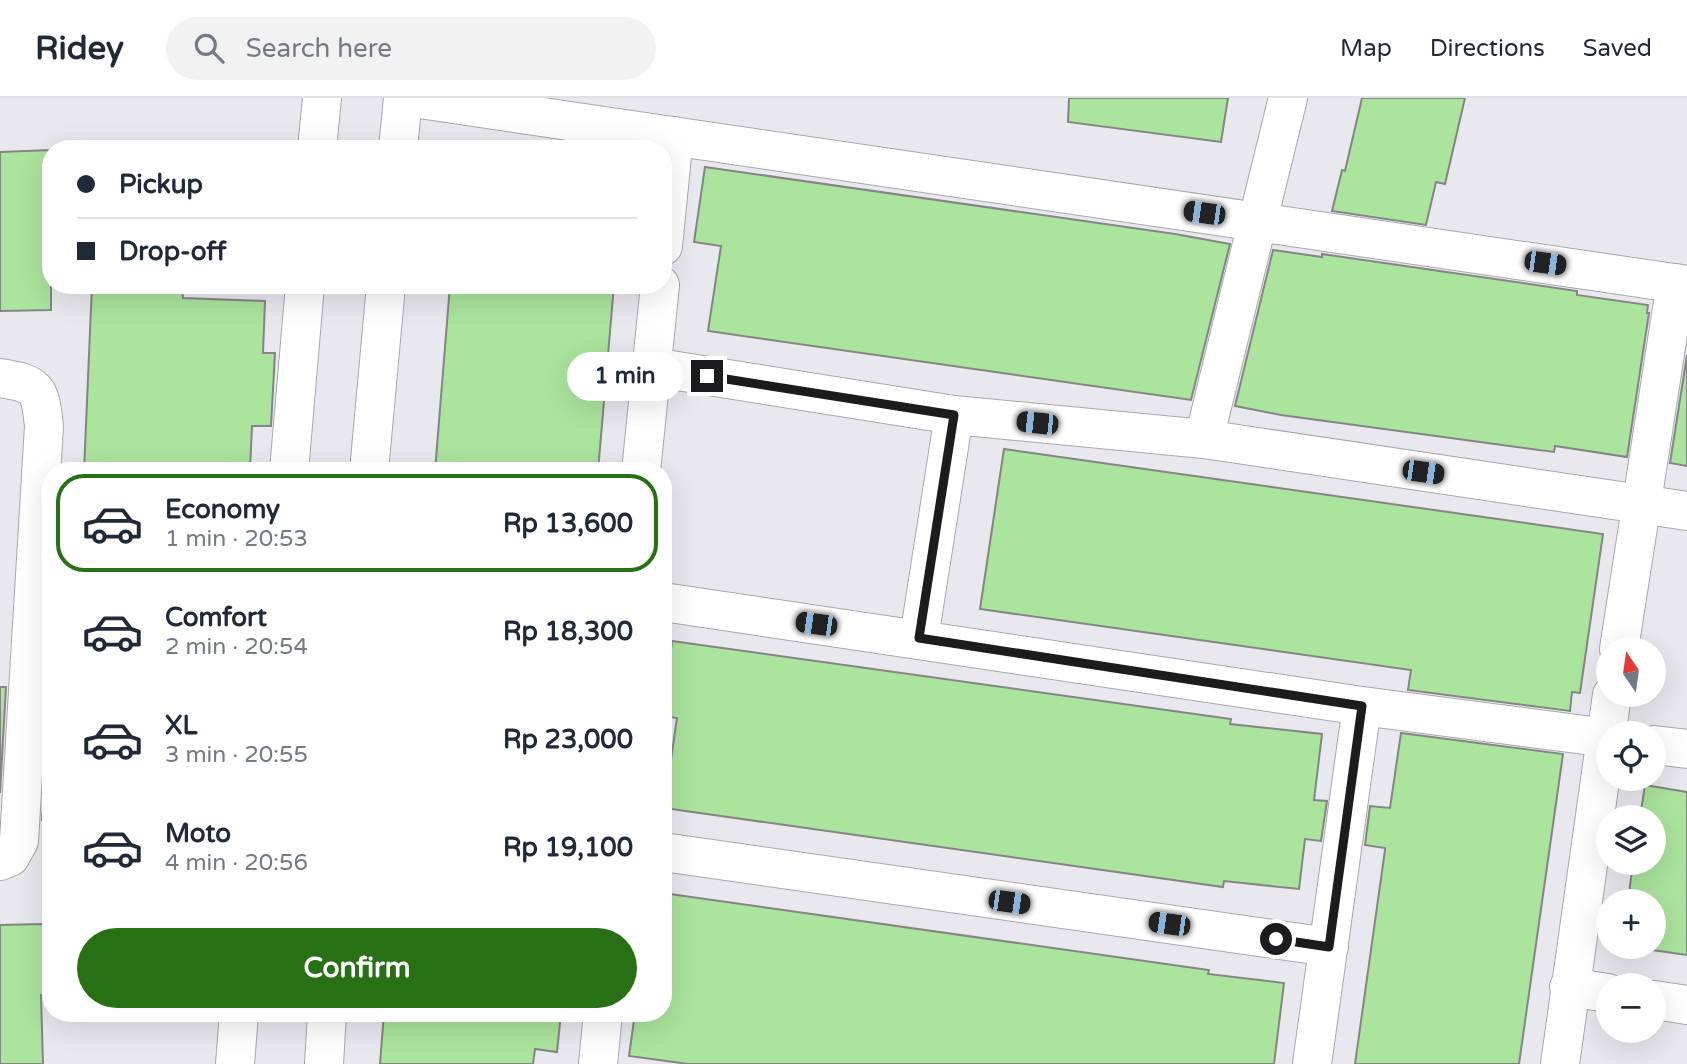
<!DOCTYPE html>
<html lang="en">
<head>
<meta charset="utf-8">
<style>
	:root { --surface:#fff; --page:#f2f2f3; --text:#1f2937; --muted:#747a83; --line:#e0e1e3; --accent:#277114 }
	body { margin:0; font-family:"Varela Round",sans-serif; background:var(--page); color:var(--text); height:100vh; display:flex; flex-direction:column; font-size:26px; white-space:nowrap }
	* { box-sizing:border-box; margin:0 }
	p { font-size:23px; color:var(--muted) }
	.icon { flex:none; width:38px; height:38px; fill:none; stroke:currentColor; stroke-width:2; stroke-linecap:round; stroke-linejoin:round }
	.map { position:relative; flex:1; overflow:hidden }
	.panel { position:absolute; left:42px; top:364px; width:630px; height:560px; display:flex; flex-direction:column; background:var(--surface); border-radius:28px; box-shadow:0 7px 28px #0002 }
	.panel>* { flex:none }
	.top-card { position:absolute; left:42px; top:42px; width:630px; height:154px; border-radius:28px; box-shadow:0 7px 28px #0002; display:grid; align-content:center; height:154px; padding:0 35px; background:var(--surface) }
	.needle { width:46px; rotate:347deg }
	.buttons { position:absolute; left:1596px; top:539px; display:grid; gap:14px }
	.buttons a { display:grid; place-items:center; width:70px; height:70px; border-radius:50%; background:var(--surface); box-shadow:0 7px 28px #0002; font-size:35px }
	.end { position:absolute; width:32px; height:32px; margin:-16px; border:9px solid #1c1c1e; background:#fff; box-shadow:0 0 0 4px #fff }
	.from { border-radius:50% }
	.bubble { position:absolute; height:49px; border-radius:24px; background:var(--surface); box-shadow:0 7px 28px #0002; font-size:23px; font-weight:700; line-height:49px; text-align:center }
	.car { position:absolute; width:21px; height:42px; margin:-21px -10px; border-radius:9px; box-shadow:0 0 5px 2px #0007; background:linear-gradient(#222 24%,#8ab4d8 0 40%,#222 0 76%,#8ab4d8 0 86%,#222 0) }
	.top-card b { display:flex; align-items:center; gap:24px; height:66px; font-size:26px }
	.top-card b+b { border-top:2px solid var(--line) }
	.top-card i { width:18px; height:18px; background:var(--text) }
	ul { padding:12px 0 0; list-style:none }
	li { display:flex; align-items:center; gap:21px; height:98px; margin:0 14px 10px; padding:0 21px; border:4px solid transparent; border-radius:28px }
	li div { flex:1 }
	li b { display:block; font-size:26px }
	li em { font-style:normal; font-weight:700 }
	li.current { border-color:var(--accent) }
	li>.icon { width:63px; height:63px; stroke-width:1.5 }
	.action { display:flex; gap:14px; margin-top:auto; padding:14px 35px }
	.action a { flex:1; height:80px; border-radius:42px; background:var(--accent); color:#fff; font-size:28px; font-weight:700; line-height:80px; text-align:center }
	header { display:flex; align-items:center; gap:42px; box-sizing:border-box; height:98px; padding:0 35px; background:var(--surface); border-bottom:2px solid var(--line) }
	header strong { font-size:33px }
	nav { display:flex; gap:38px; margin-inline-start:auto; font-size:24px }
	.search { width:490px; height:63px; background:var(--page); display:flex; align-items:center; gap:18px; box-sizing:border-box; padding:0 24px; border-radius:38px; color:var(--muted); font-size:26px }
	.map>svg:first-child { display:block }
	.building { fill:#aae49d; stroke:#838682; stroke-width:2 }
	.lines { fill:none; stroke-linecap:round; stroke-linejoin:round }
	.minor-casing { stroke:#a7a8ad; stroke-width:40 }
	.minor { stroke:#fff; stroke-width:38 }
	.route { stroke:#1c1c1e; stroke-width:9 }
</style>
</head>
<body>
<header>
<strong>Ridey</strong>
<div class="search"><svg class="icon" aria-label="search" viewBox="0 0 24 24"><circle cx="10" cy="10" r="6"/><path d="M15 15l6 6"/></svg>Search here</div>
<nav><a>Map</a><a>Directions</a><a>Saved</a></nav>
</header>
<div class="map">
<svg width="1687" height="966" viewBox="0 0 1687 966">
	<rect width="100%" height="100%" fill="#e8e8ee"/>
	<path class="building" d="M1069,0H1228L1221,44L1068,24Z
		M1362,0H1465L1445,86L1436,84L1426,127L1332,113L1342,72L1345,73Z
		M51,52V212L0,213V54Z
		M705,69L1175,136L1230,146L1191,302L708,233L721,148L694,144Z
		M1273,152L1322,159V156L1577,193V197L1648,207L1647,215H1649L1627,359L1555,348L1554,354L1281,317L1235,308Z
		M92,187H182L183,200L265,203L263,255H275L271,328H252L250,371L140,366V373H84Z
		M450,187H614L598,373H435Z
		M1687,257V368L1670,365Z
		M1004,351L1603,436L1580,595L1572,594L1570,613L1408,592L1411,572L980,511Z
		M672,543L1195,616L1231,621L1230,626L1322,636L1314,702L1327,703L1321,743L1305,741L1299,791L1224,783L1223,789L664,710L677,620L663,618Z
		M0,589H6L0,695Z
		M50,591L51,722H42Z
		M1401,635L1563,656L1519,966H1355L1385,752V750L1365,747L1370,708L1390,710Z
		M1645,687L1687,694V857L1631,849H1654V803H1628L1633,765H1654V719H1640Z
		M663,795L1173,867L1209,872L1208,876L1284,885L1274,966H688L629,958L635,915H663Z
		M43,826L45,897H41L43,966H0V827Z
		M384,915H561L557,954L535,951L533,966H380Z"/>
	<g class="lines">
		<g class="minor-casing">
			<path id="minor" d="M413,0L1687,187
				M317,51L322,0
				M398,51L403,0
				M663,148L674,38
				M652,269L954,317L1204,341L1687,413
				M0,280C38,286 40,290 44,328L19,743L10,759L0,763
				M1204,341L1288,0
				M289,373L305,187
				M369,373L386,187
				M641,373L660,187
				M663,504L1362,608L1608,640
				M919,540L954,317
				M1619,551L1676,185
				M1654,647L1687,651
				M663,754L1329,849
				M1569,889L1608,895
				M1654,902L1687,907
				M235,966L239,915
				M324,966L327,915
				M598,966L603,915
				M1312,966L1362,608
				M1560,966L1612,597"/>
		</g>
		<use href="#minor" class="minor"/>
	</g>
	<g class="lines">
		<path class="route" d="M707,278L954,317L919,540L1362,608L1329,849L1276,841"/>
	</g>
</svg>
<div class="buttons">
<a><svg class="needle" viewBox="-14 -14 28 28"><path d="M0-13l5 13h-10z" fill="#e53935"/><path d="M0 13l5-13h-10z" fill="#747a83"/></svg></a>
<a><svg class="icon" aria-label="locate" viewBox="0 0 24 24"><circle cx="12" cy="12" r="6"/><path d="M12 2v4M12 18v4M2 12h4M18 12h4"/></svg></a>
<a><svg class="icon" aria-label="layers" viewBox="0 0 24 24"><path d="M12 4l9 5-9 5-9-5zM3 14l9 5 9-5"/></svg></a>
<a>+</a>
<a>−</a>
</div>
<i class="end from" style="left:1276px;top:841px"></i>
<i class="end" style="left:707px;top:278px"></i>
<div class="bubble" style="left:567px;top:254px;width:116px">1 min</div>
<i class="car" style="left:1204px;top:115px;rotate:278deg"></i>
<i class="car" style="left:1545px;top:165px;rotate:98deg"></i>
<i class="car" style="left:1037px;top:325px;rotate:276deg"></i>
<i class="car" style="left:1423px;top:374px;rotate:98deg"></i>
<i class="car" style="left:816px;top:526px;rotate:278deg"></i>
<i class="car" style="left:1009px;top:804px;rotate:98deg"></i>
<i class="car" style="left:1169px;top:826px;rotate:278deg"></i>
<div class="top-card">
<b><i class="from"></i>Pickup</b>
<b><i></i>Drop-off</b>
</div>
<section class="panel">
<ul>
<li class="current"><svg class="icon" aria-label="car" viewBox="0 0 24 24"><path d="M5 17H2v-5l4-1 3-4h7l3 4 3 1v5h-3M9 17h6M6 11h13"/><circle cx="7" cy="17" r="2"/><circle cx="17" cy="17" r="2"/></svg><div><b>Economy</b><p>1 min · 20:53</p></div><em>Rp 13,600</em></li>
<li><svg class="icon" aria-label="car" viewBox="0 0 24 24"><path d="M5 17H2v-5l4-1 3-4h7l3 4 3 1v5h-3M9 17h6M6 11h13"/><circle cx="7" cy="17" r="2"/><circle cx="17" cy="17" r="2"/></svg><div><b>Comfort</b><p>2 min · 20:54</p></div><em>Rp 18,300</em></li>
<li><svg class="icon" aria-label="car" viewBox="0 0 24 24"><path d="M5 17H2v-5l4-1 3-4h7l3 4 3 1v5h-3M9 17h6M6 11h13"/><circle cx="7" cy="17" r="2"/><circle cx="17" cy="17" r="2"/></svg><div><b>XL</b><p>3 min · 20:55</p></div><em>Rp 23,000</em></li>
<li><svg class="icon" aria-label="car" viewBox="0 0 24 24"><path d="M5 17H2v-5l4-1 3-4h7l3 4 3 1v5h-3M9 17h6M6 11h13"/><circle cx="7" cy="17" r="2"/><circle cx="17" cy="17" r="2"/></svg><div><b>Moto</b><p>4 min · 20:56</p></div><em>Rp 19,100</em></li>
</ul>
<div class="action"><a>Confirm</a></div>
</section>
</div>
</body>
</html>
